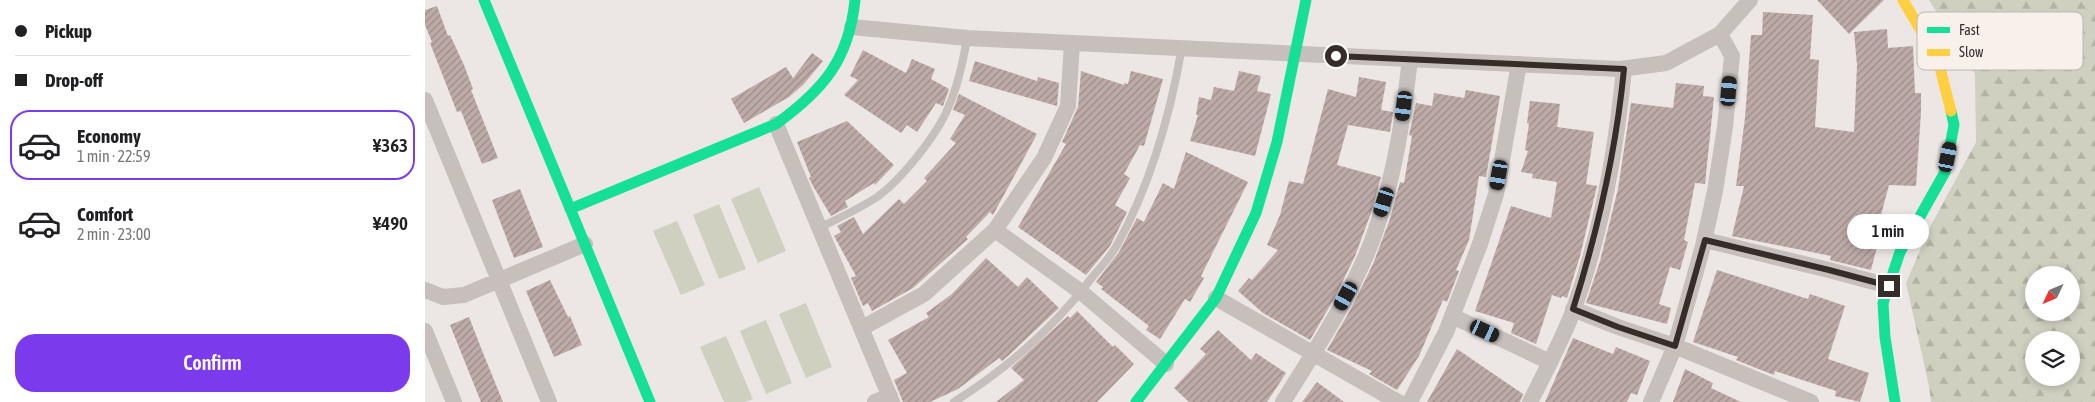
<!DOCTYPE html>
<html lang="en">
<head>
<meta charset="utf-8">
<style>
	:root { --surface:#fff; --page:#f6f6f6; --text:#202124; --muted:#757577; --line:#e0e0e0; --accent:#7c3aed }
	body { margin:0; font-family:"Asap Condensed",sans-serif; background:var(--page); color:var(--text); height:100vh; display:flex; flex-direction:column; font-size:19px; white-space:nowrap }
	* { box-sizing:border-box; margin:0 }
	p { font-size:16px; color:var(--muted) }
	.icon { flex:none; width:28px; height:28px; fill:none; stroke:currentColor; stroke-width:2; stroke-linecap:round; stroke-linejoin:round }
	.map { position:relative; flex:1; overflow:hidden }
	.sheet { display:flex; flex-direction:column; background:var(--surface); width:425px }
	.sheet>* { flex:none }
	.hud { display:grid; align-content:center; height:110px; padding:0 15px; background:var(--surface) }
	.needle { width:32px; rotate:226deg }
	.tools { position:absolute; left:1600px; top:266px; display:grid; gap:10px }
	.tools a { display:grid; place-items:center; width:55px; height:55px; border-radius:50%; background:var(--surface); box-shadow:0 2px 8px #0003; font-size:25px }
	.end { position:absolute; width:22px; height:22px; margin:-11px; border:6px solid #362d2a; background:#fff; box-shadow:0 0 0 2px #fff }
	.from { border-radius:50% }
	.bubble { position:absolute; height:35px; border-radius:18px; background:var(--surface); box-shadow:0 2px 8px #0003; font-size:16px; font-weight:600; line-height:35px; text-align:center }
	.car { position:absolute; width:15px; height:30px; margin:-15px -8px; border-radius:6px; box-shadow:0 0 4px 1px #0007; background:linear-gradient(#222 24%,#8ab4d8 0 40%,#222 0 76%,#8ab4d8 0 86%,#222 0) }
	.hud b { display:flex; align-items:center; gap:18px; height:48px; font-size:19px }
	.hud b+b { border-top:1px solid var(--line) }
	.hud i { width:12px; height:12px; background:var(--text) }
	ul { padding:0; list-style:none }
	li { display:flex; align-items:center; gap:15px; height:70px; margin:0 10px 8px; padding:0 5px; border:2px solid transparent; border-radius:20px }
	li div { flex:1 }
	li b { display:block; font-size:19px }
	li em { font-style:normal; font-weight:600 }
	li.active { border-color:var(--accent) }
	li>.icon { width:45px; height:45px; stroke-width:1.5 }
	.cta { display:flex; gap:10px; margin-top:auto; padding:10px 15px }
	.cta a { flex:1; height:58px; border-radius:20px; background:var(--accent); color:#fff; font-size:20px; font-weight:600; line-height:58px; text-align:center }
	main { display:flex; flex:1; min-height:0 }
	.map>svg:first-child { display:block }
	.forest { fill:url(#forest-firs); fill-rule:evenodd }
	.pitch { fill:#cfd0bf }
	.building { fill:url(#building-hatch) }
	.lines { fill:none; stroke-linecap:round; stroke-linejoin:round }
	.lane { stroke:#c6bfbc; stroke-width:8 }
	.street { stroke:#c6bfbc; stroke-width:16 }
	.fast { stroke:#16e098; stroke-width:11 }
	.slow { stroke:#ffcf43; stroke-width:11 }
	.route { stroke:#362d2a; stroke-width:6 }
	.key { fill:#f8f1eb; stroke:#beb6b1; stroke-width:1 }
	.key-label { font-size:14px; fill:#362d2a }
</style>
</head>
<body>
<main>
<section class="sheet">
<div class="hud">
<b><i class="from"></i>Pickup</b>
<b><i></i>Drop-off</b>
</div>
<ul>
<li class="active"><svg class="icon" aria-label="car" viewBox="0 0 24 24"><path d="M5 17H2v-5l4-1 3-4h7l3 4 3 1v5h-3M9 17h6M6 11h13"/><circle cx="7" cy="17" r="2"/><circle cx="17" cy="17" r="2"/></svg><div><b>Economy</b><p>1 min · 22:59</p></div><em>¥363</em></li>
<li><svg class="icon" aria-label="car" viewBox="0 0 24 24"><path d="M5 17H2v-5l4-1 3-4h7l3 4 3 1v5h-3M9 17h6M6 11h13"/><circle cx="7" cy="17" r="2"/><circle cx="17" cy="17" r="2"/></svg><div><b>Comfort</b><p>2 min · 23:00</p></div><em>¥490</em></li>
</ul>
<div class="cta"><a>Confirm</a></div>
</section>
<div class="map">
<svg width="1670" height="402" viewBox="0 0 1670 402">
	<defs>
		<pattern id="forest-firs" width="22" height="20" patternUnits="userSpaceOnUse" patternTransform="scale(1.25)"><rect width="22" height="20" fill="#cfd0bf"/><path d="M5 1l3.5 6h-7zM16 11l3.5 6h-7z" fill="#b2b3a4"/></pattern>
		<pattern id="building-hatch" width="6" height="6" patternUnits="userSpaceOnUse" patternTransform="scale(1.25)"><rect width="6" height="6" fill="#beaba8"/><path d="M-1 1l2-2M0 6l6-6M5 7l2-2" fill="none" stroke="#9b8c89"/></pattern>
	</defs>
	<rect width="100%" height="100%" fill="#ece7e4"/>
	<path class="forest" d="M1504,0H1670V402H1506L1504,386L1481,283L1504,229L1551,142L1550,74ZM1609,275H1646V312H1609ZM1609,340H1646V378H1609Z"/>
	<path class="pitch" d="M334,187L361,251L333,263L306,199Z
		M294,204L321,269L294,279L268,215Z
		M252,221L280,285L256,295L228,231Z
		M381,303L407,367L381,378L354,314Z
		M341,320L367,383L341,394L315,331Z
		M301,336L328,399L320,402H299L275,347Z"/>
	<path class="building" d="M1392,0H1459L1424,34Z
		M12,6L23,36L25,35L39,65L48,89L46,90L73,158L57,164L36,111L32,112L5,43L7,42L0,25V10Z
		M1338,12L1388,15L1385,59L1394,60L1390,127L1429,132L1432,65L1429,32L1462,29L1463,48L1488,46L1490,93H1496V112L1491,186L1464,185L1451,234L1455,235L1446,270L1405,260L1406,256L1307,236L1319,186H1311L1320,118L1326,35H1337Z
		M438,50L481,73L487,59L510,69L506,79L524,89L518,106L511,103L492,132L482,125L476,133L419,95L433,80L425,76Z
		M387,53L398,61L378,85L364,97L319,123L306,99L361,67L368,78Z
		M550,61L612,81L613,77L634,83L632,106L544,81Z
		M656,71L699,85V83L703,84L706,71L738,79L719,146L715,145L699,174L705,178L690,205L702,212L685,246L661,275L593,227L641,144L637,142L653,107Z
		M814,71L836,76L832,91L846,94L830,156L765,141L773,115H771L774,97L786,100L789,87L809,91Z
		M934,77L961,82L956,110L968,112L965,132L923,125L912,165L956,177L946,213L930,256L910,297L885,340L838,313L813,291L824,278L827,280L853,250L842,245L855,215L864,181L878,184L903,89L931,97Z
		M1251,83L1279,86L1278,96L1289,97L1280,184L1270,183L1259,240L1263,242L1255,270L1245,267L1234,304L1246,308L1242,324L1161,303L1175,261L1193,189L1206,103L1248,108Z
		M1041,90L1075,96L1061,177L1054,176L1044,240L1031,270L1034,271L1022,302L1018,300L994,356L972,390L944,374L947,371L902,350L927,307L948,264L965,219L975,182L979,183L987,136L984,135L991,103L1007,106L1009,93L1039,98Z
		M534,94L612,134L568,215L565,212L541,237L543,239L488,288L447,311L443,303L438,306L426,278L431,276L409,236L416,232L412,226L429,217L438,234L474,199L479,204L502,181L499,178L531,143L525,139L540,115L528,110Z
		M1105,101L1135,104L1132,127L1169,132L1161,184L1172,186L1155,256L1142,298L1137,296L1136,298L1127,295L1111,344L1086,333L1089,323L1050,311L1086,206L1126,218L1132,182L1107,178L1108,174L1096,172L1103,151L1100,150L1104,124L1102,123Z
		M422,121L469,165L450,185L449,183L420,201L423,207L406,216L388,186L384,178L386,177L372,142Z
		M761,152L823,182L776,276L779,278L765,302L760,299L735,339L721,330L724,326L676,289L678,287L671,282L694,252L712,218L719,222L738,183L749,189Z
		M95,189L118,247L89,258L67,200Z
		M561,258L593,287L602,277L634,308L583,356L577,361L574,358L533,389L505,402H478L469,380L482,373L463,340L504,317L501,313L527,294Z
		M1292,270L1383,299L1385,294L1420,306L1403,359L1444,373L1435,402L1410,396L1411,391L1350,371L1349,375L1331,368L1311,360L1313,357L1268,342Z
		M125,280L143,317L145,316L157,345L129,357L101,291Z
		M652,311L688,347L690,345L709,364L672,402H571L599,380L586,368L643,316L645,318Z
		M44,317L56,348L78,402H56L25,325Z
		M793,330L826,360L831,353L861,373L842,402H764L749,388L781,354L775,349Z
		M1148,338L1188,354L1191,347L1225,361L1212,395L1206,393L1202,402H1120Z
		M1032,349L1098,394L1095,402H1002Z
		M1260,369L1288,383L1286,388L1316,402H1248Z
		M892,382L919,402H877Z"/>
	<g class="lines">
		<path class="lane" d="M394,228C414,218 434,209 452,197C476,180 512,135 523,108C533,86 538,62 542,38
			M529,402C583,368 630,327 669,275C677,266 686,256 692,245C726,184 745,116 757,47"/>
		<path class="street" d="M427,27L542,38L1195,69L1241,63L1295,34L1325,0
			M0,100L124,402
			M351,124L467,402
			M570,230L656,292L741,364
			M1280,240L1404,270L1464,286
			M0,290L18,297L39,295L160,244
			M791,298L973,402
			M1148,309L1193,327L1250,346L1386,402
			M1027,316L1125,362
			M437,328L499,294L570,230L619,158L643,106L647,43
			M0,331L29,402
			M450,402L465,396
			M858,402C890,350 926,297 948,238C969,180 978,120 985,59
			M985,402L1021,332L1055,244L1071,194L1094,64
			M1105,402C1119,375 1133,347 1145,319C1175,241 1191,152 1199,69
			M1226,402L1250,346L1278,246L1290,191L1300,127L1307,56L1295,34"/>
		<path class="fast" d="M59,0L225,402
			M145,209L351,124C398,90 424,60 430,0
			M711,402L791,298L831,213L852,142L881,0
			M1470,402L1460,337L1458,303L1475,252L1520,172L1529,125L1526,111"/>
		<path class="slow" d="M1478,0L1513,60L1526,111"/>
	</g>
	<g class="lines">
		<path class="route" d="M911,56L1199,69C1191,151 1173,230 1148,309L1193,327L1250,346L1280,240L1404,270L1464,286"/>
	</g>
	<rect x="1492" y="12" width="166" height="58" rx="8" class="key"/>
	<rect x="1502" y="27" width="23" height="6" fill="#16e098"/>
	<rect x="1502" y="49" width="23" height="7" fill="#ffcf43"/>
	<g class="key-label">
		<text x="1534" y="35">Fast</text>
		<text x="1534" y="57">Slow</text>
	</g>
</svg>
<div class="tools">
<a><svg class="needle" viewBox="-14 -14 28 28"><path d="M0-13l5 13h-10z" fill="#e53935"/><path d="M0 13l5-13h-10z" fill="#757577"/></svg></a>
<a><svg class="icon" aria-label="layers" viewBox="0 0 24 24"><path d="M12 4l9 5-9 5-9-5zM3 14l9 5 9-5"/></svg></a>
</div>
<i class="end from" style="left:911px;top:56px"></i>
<i class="end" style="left:1464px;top:286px"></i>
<div class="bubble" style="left:1422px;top:214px;width:82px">1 min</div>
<i class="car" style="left:1304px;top:91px;rotate:5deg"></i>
<i class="car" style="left:979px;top:106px;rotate:187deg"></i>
<i class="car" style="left:1523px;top:157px;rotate:11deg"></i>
<i class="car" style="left:1074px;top:175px;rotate:190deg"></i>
<i class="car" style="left:959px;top:202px;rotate:198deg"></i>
<i class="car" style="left:921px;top:296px;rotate:209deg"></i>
<i class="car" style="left:1060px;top:331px;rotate:115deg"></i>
</div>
</main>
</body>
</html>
